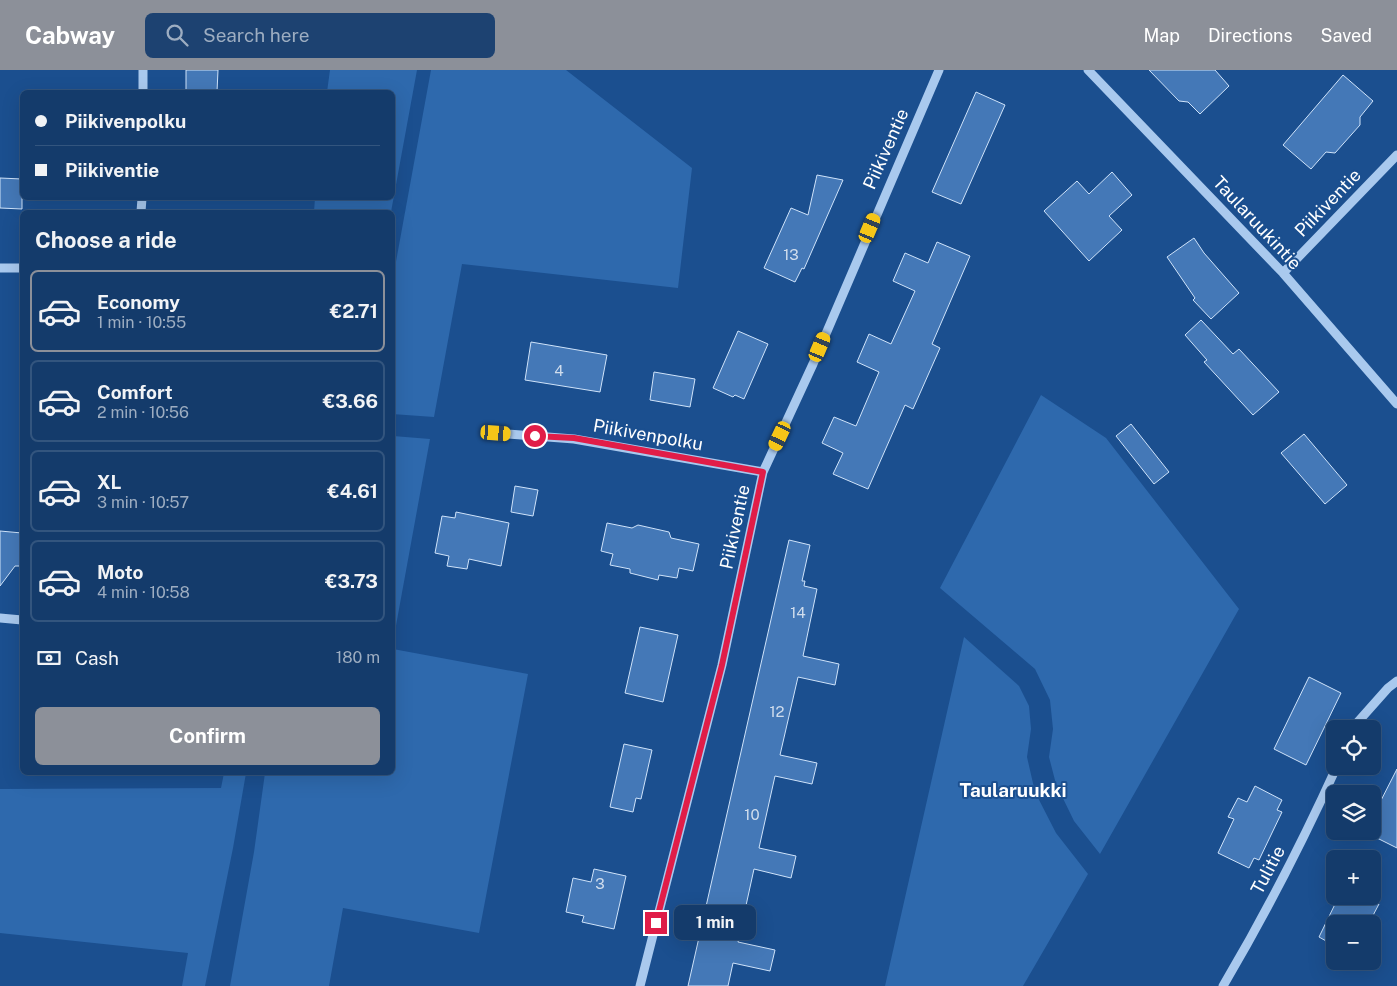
<!DOCTYPE html>
<html lang="en">
<head>
<meta charset="utf-8">
<style>
	:root { --surface:#143b6b; --page:#1d4271; --text:#f1f3f6; --muted:#9dadc1; --line:#33557e; --accent:#8c9099 }
	body { margin:0; font-family:"Public Sans",sans-serif; background:var(--page); color:var(--text); height:100vh; display:flex; flex-direction:column; font-size:19px; white-space:nowrap }
	* { box-sizing:border-box; margin:0 }
	p { font-size:16px; color:var(--muted) }
	.icon { flex:none; width:28px; height:28px; fill:none; stroke:currentColor; stroke-width:2; stroke-linecap:round; stroke-linejoin:round }
	.map { position:relative; flex:1; overflow:hidden }
	.drawer { position:absolute; left:20px; top:140px; width:375px; height:565px; display:flex; flex-direction:column; background:var(--surface); border-radius:8px; box-shadow:0 5px 20px #0002,0 0 0 1px var(--line) }
	.drawer>* { flex:none }
	.guide { position:absolute; left:20px; top:20px; width:375px; height:110px; border-radius:8px; box-shadow:0 5px 20px #0002,0 0 0 1px var(--line); display:grid; align-content:center; height:110px; padding:0 15px; background:var(--surface) }
	.fabs { position:absolute; left:1326px; top:650px; display:grid; gap:10px }
	.fabs a { display:grid; place-items:center; width:55px; height:55px; border-radius:8px; background:var(--surface); box-shadow:0 5px 20px #0002,0 0 0 1px var(--line); font-size:25px }
	.end { position:absolute; width:22px; height:22px; margin:-11px; border:6px solid #e11d48; background:#fff; box-shadow:0 0 0 2px #fff }
	.from { border-radius:50% }
	.bubble { position:absolute; height:35px; border-radius:8px; background:var(--surface); box-shadow:0 5px 20px #0002,0 0 0 1px var(--line); font-size:16px; font-weight:700; line-height:35px; text-align:center }
	.car { position:absolute; width:15px; height:30px; margin:-15px -8px; border-radius:6px; box-shadow:0 0 4px 1px #0007; background:linear-gradient(#f5c518 24%,#345 0 40%,#f5c518 0 76%,#345 0 86%,#f5c518 0) }
	.guide b { display:flex; align-items:center; gap:18px; height:48px; font-size:19px }
	.guide b+b { border-top:1px solid var(--line) }
	.guide i { width:12px; height:12px; background:var(--text) }
	ul { padding:0; list-style:none }
	li { display:flex; align-items:center; gap:15px; height:82px; margin:0 10px 8px; padding:0 5px; border:2px solid var(--line); border-radius:8px }
	li div { flex:1 }
	li b { display:block; font-size:19px }
	li em { font-style:normal; font-weight:700 }
	li.current { border-color:var(--accent) }
	li>.icon { width:45px; height:45px; stroke-width:1.5 }
	h2 { padding:0 15px; font-size:22px; line-height:60px }
	.pay { display:flex; align-items:center; gap:12px; height:55px; padding:0 15px; font-size:19px }
	.pay p { margin-inline-start:auto }
	.button { display:flex; gap:10px; margin-top:auto; padding:10px 15px }
	.button a { flex:1; height:58px; border-radius:8px; background:var(--accent); color:#fff; font-size:20px; font-weight:700; line-height:58px; text-align:center }
	header { display:flex; align-items:center; gap:30px; box-sizing:border-box; height:70px; padding:0 25px; background:var(--accent); color:#fff }
	header strong { font-size:24px }
	nav { display:flex; gap:28px; margin-inline-start:auto; font-size:18px }
	.search { width:350px; height:45px; background:var(--page); display:flex; align-items:center; gap:12px; box-sizing:border-box; padding:0 18px; border-radius:8px; color:var(--muted); font-size:19px }
	.map>svg:first-child { display:block }
	.green { fill:#2e69ad }
	.building { fill:#4478b7; stroke:#cfe3fa }
	.lines { fill:none; stroke-linecap:round; stroke-linejoin:round }
	.minor { stroke:#a9c9ee; stroke-width:9 }
	.route { stroke:#e11d48; stroke-width:6 }
	.labels { text-anchor:middle; stroke-width:4; stroke-linejoin:round; paint-order:stroke }
	.number-label { font-size:15px; fill:#d0dded }
	.street-label { font-size:18px; fill:#fff; stroke:#1b4f8f }
	.neighbourhood-label { font-size:19px; font-weight:bold; fill:#fff; stroke:#1b4f8f }
</style>
</head>
<body>
<header>
<strong>Cabway</strong>
<div class="search"><svg class="icon" aria-label="search" viewBox="0 0 24 24"><circle cx="10" cy="10" r="6"/><path d="M15 15l6 6"/></svg>Search here</div>
<nav><a>Map</a><a>Directions</a><a>Saved</a></nav>
</header>
<div class="map">
<svg width="1397" height="916" viewBox="0 0 1397 916">
	<rect width="100%" height="100%" fill="#1b4f8f"/>
	<path class="green" d="M330,0H417L391,142H314L315,128H392V22H327Z
		M431,0H566L692,98L678,218L462,194L434,347L392,344L393,208Z
		M1041,325L1106,368L1239,539L1100,784L1074,751L1056,714L1049,687L1053,659L1050,630L1035,599L940,518Z
		M393,366L430,369L393,572L392,366Z
		M964,567L1019,616L1029,636L1031,659L1027,687L1035,722L1056,763L1088,804L1023,916H885Z
		M393,579L528,604L479,863L343,838L329,916H230L254,782L265,703L392,702Z
		M224,703H246L233,778L205,916H182L188,883L0,863V719L221,718Z"/>
	<path class="building" d="M186,0H218L217,22H186Z
		M1149,0H1215L1229,16L1200,44L1188,32L1179,31Z
		M1343,5L1373,31L1360,47V55L1335,83L1326,82L1311,99L1283,75Z
		M976,22L1005,35L961,134L932,122Z
		M1112,102L1132,125L1109,146L1122,160L1089,191L1044,141L1077,111L1089,124Z
		M817,105L843,110L804,199L802,198L795,212L764,198L791,138L808,145Z
		M0,108L22,109V139L0,138Z
		M1194,168L1204,183L1239,223L1211,249L1193,230L1195,228L1167,187Z
		M937,172L970,186L932,274L940,278L913,339L905,335L868,419L833,404L843,383L822,373L834,347L856,356L879,302L857,292L869,264L891,274L915,221L893,211L905,183L928,193Z
		M1201,250L1233,284L1239,279L1279,322L1253,345L1204,292L1207,290L1185,265Z
		M738,261L768,274L744,329L735,325L733,327L713,318Z
		M531,272L607,285L600,322L525,310Z
		M654,302L695,309L690,337L650,330Z
		M1131,354L1169,402L1154,414L1116,366Z
		M1304,364L1347,415L1325,434L1281,383Z
		M515,416L538,420L533,446L511,442Z
		M456,442L509,453L501,496L469,489L467,499L447,496L449,486L435,483L442,446L455,448Z
		M607,453L632,458L638,455L669,462L671,468L699,474L693,501L679,498L677,508L659,505L658,510L630,503V499L610,495L613,484L601,481Z
		M0,461L22,463V496H15L0,516Z
		M789,470L810,475L802,511H805L804,516L817,519L803,586L839,594L835,615L798,607L780,685L817,693L812,714L775,706L759,778L796,786L791,808L754,799L738,872L775,880L770,901L733,893L728,916H688Z
		M640,557L678,565L663,632L625,623Z
		M1309,607L1341,623L1306,695L1274,679Z
		M624,674L652,680L641,729L636,728L633,742L610,737Z
		M1397,699V778L1365,762L1372,761V748Z
		M1255,716L1282,730L1277,740L1282,742L1259,790L1254,788L1249,798L1218,783L1234,749L1228,747L1238,728L1247,732Z
		M594,799L626,806L614,859L582,852L584,846L566,842L573,808L591,812Z
		M1339,826H1363L1379,834L1369,853L1360,849L1357,854H1335V876L1319,867Z"/>
	<g class="lines">
		<path class="minor" d="M1088,0L1283,203L1397,334
			M143,22V0
			M141,142L142,128
			M0,198H22
			M1283,203L1397,85
			M496,363L574,369L763,402
			M0,548L22,550
			M1354,659L1356,654L1388,618L1397,611
			M640,916L722,595L763,402L813,294L939,0
			M1223,916C1265,845 1303,771 1337,696"/>
	</g>
	<g class="lines">
		<path class="route" d="M535,366L574,368L763,402L722,595L656,853"/>
	</g>
	<g class="labels">
		<g class="number-label">
			<text x="791" y="190">13</text>
			<text x="559" y="306">4</text>
			<text x="798" y="548">14</text>
			<text x="777" y="647">12</text>
			<text x="752" y="750">10</text>
			<text x="600" y="819">3</text>
		</g>
		<g class="street-label">
			<text transform="translate(886 79) rotate(-66)" y="6">Piikiventie</text>
			<text transform="translate(1328 133) rotate(-46)" y="6">Piikiventie</text>
			<text transform="translate(1257 153) rotate(47)" y="6">Taularuukintie</text>
			<text transform="translate(648 365) rotate(10)" y="6">Piikivenpolku</text>
			<text transform="translate(735 457) rotate(-78)" y="6">Piikiventie</text>
			<text transform="translate(1268 800) rotate(-62)" y="6">Tulitie</text>
		</g>
		<g class="neighbourhood-label">
			<text x="1013" y="727">Taularuukki</text>
		</g>
	</g>
</svg>
<div class="fabs">
<a><svg class="icon" aria-label="locate" viewBox="0 0 24 24"><circle cx="12" cy="12" r="6"/><path d="M12 2v4M12 18v4M2 12h4M18 12h4"/></svg></a>
<a><svg class="icon" aria-label="layers" viewBox="0 0 24 24"><path d="M12 4l9 5-9 5-9-5zM3 14l9 5 9-5"/></svg></a>
<a>+</a>
<a>−</a>
</div>
<i class="end from" style="left:535px;top:366px"></i>
<i class="end" style="left:656px;top:853px"></i>
<div class="bubble" style="left:674px;top:835px;width:82px">1 min</div>
<i class="car" style="left:870px;top:158px;rotate:23deg"></i>
<i class="car" style="left:820px;top:277px;rotate:23deg"></i>
<i class="car" style="left:496px;top:363px;rotate:94deg"></i>
<i class="car" style="left:780px;top:366px;rotate:205deg"></i>
<div class="guide">
<b><i class="from"></i>Piikivenpolku</b>
<b><i></i>Piikiventie</b>
</div>
<section class="drawer">
<h2>Choose a ride</h2>
<ul>
<li class="current"><svg class="icon" aria-label="car" viewBox="0 0 24 24"><path d="M5 17H2v-5l4-1 3-4h7l3 4 3 1v5h-3M9 17h6M6 11h13"/><circle cx="7" cy="17" r="2"/><circle cx="17" cy="17" r="2"/></svg><div><b>Economy</b><p>1 min · 10:55</p></div><em>€2.71</em></li>
<li><svg class="icon" aria-label="car" viewBox="0 0 24 24"><path d="M5 17H2v-5l4-1 3-4h7l3 4 3 1v5h-3M9 17h6M6 11h13"/><circle cx="7" cy="17" r="2"/><circle cx="17" cy="17" r="2"/></svg><div><b>Comfort</b><p>2 min · 10:56</p></div><em>€3.66</em></li>
<li><svg class="icon" aria-label="car" viewBox="0 0 24 24"><path d="M5 17H2v-5l4-1 3-4h7l3 4 3 1v5h-3M9 17h6M6 11h13"/><circle cx="7" cy="17" r="2"/><circle cx="17" cy="17" r="2"/></svg><div><b>XL</b><p>3 min · 10:57</p></div><em>€4.61</em></li>
<li><svg class="icon" aria-label="car" viewBox="0 0 24 24"><path d="M5 17H2v-5l4-1 3-4h7l3 4 3 1v5h-3M9 17h6M6 11h13"/><circle cx="7" cy="17" r="2"/><circle cx="17" cy="17" r="2"/></svg><div><b>Moto</b><p>4 min · 10:58</p></div><em>€3.73</em></li>
</ul>
<div class="pay"><svg class="icon" aria-label="cash" viewBox="0 0 24 24"><path d="M3 7h18v10H3z"/><circle cx="12" cy="12" r="2"/></svg>Cash<p>180 m</p></div>
<div class="button"><a>Confirm</a></div>
</section>
</div>
</body>
</html>
